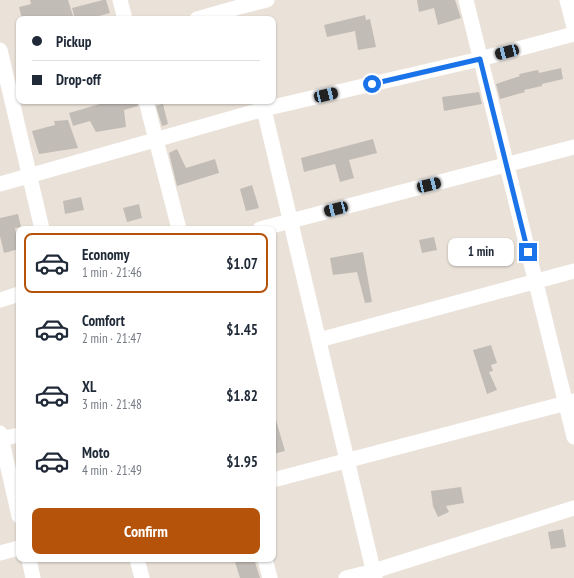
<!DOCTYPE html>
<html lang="en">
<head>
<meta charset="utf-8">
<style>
	:root { --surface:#fff; --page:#f2f2f3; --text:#1f2937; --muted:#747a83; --line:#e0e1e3; --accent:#b45309 }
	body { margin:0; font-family:"PT Sans Narrow",sans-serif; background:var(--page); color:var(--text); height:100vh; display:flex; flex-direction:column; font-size:15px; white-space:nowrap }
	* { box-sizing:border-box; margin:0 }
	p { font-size:13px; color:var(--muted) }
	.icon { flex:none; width:22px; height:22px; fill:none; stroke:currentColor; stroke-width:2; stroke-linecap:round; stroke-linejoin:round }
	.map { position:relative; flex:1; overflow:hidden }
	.details { position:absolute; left:16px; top:226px; width:260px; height:336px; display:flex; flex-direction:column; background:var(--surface); border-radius:8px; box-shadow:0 1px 3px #0004 }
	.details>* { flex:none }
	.hud { position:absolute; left:16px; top:16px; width:260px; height:88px; border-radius:8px; box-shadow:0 1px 3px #0004; display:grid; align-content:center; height:88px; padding:0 16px; background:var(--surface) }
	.end { position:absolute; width:18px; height:18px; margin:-9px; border:5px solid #1a73e8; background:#fff; box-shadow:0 0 0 2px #fff }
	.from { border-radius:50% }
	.bubble { position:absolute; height:28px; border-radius:8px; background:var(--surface); box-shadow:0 1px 3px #0004; font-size:13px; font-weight:700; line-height:28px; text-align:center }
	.car { position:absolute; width:12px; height:24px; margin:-12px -6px; border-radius:5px; box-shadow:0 0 3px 1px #0007; background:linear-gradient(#222 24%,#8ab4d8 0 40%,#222 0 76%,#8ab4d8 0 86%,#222 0) }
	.hud b { display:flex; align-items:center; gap:14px; height:38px; font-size:15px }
	.hud b+b { border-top:1px solid var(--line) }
	.hud i { width:10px; height:10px; background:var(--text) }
	ul { padding:7px 0 0; list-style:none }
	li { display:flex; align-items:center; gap:12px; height:60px; margin:0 8px 6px; padding:0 8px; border:2px solid transparent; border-radius:8px }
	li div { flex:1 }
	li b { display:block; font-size:15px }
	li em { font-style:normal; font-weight:700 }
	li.current { border-color:var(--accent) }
	li>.icon { width:36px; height:36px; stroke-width:1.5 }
	.cta { display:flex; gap:8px; margin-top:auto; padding:8px 16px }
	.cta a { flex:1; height:46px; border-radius:8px; background:var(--accent); color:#fff; font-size:16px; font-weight:700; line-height:46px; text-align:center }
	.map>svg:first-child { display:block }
	.building { fill:#c2bcb6 }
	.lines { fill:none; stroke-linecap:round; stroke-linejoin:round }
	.street { stroke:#fff; stroke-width:15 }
	.route { stroke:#1a73e8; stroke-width:5 }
</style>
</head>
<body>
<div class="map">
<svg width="574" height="578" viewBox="0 0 574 578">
	<rect width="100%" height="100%" fill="#eae2d9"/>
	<path class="building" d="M30,0H68L73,16L60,19H22L19,7L31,4Z
		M103,0H106L110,13L88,19H75L72,8Z
		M417,0H455L461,18L438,25L434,8L419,12Z
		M365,15L366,20L370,19L376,47L358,50L355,31L327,37L324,25Z
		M561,68L563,79L542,84V86L524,90L525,92L500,99L496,84L520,76L519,74L538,70L539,73Z
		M479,92L482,104L444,111L442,97Z
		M110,101H137L138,106L124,110L126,127L96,132L90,121L73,126L69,113Z
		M163,104L168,124L162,126L156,106Z
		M68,120L78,148L39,154L32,131L55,125L54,121Z
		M373,139L377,153L349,160L354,178L340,182L335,164L304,172L301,158Z
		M177,149L186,168L215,159L219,173L177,186L169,153Z
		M252,185L259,208L246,211L240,189Z
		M81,197L84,210L65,214L63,201Z
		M139,204L142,218L127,222L123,208Z
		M18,214L21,227L15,228L19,249L4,253L0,236V218Z
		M434,237L437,250L422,253L419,240Z
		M363,252L372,302L365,303L357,272L333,275L330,258Z
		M491,345L497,363L491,365L493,371L489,372L497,390L487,394L473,350Z
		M273,420H276L285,451L273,454Z
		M461,487L464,503L446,506L449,512L438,517L433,506L431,491Z
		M563,529L566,547L551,549L548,532Z
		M244,559H254L260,578H240L235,562Z"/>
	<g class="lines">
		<path class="street" d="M120,0L125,19
			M466,0L574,437
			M567,0L574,27
			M197,19L239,7L267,0
			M0,50L42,229
			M146,101L179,229
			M262,101L375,578
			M0,184L264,109L480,59L574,34
			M260,229L574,147
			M0,300L19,294
			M319,340L574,271
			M0,433L19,516
			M0,439L19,435
			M273,480L574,401
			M0,553L19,548
			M29,559L33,578
			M137,559L142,578
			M265,559L270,578
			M346,578L374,571L574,508"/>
	</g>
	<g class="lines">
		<path class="route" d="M372,84L480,59L528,252"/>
	</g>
</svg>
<i class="end from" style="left:372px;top:84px"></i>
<i class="end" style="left:528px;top:252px"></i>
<div class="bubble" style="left:448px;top:238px;width:66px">1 min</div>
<i class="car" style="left:507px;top:52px;rotate:255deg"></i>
<i class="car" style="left:326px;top:95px;rotate:77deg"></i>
<i class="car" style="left:429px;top:185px;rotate:76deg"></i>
<i class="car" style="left:336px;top:209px;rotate:255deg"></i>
<div class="hud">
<b><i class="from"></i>Pickup</b>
<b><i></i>Drop-off</b>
</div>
<section class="details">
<ul>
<li class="current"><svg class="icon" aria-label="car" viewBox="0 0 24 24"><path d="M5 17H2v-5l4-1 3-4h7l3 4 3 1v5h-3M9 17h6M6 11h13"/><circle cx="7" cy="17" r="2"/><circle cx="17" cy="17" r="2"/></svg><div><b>Economy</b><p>1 min · 21:46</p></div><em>$1.07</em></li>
<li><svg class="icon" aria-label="car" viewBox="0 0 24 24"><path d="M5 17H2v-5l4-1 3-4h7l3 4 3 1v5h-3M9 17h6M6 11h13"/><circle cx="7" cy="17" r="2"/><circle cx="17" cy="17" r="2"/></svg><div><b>Comfort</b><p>2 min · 21:47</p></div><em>$1.45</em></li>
<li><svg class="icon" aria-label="car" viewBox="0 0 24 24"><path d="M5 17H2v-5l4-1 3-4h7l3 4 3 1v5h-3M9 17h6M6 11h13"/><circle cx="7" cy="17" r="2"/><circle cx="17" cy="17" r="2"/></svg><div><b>XL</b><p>3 min · 21:48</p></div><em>$1.82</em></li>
<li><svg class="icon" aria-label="car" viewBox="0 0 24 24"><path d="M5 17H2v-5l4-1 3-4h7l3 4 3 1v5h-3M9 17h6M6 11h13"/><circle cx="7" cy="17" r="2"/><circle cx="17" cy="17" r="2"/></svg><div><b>Moto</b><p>4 min · 21:49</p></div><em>$1.95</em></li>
</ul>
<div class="cta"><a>Confirm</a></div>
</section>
</div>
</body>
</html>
